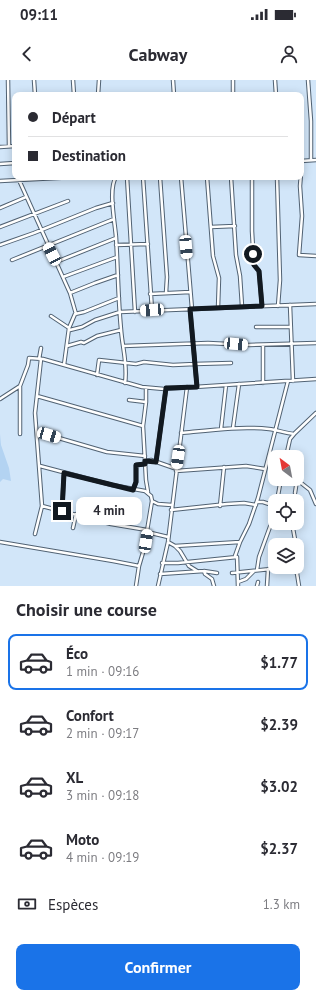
<!DOCTYPE html>
<html lang="fr">
<head>
<meta charset="utf-8">
<style>
	:root { --surface:#fff; --page:#f7f7f7; --text:#2b2b33; --muted:#7c7c81; --line:#e1e1e2; --accent:#1a73e8 }
	body { margin:0; font-family:"PT Sans",sans-serif; background:var(--page); color:var(--text); height:100vh; display:flex; flex-direction:column; font-size:15px; white-space:nowrap }
	* { box-sizing:border-box; margin:0 }
	p { font-size:13px; color:var(--muted) }
	.icon { flex:none; width:22px; height:22px; fill:none; stroke:currentColor; stroke-width:2; stroke-linecap:round; stroke-linejoin:round }
	.map { position:relative; height:506px; overflow:hidden }
	.drawer { display:flex; flex-direction:column; background:var(--surface); flex:1 }
	.drawer>* { flex:none }
	.banner { position:absolute; left:12px; top:12px; width:292px; height:88px; border-radius:8px; box-shadow:0 2px 10px #0003; display:grid; align-content:center; height:88px; padding:0 16px; background:var(--surface) }
	.needle { width:26px; rotate:328deg }
	.tools { position:absolute; left:268px; top:370px; display:grid; gap:8px }
	.tools a { display:grid; place-items:center; width:36px; height:36px; border-radius:8px; background:var(--surface); box-shadow:0 2px 10px #0003; font-size:20px }
	.end { position:absolute; width:18px; height:18px; margin:-9px; border:5px solid #121920; background:#fff; box-shadow:0 0 0 2px #fff }
	.from { border-radius:50% }
	.bubble { position:absolute; height:28px; border-radius:8px; background:var(--surface); box-shadow:0 2px 10px #0003; font-size:13px; font-weight:700; line-height:28px; text-align:center }
	.car { position:absolute; width:12px; height:24px; margin:-12px -6px; border-radius:5px; box-shadow:0 0 3px 1px #0007; background:linear-gradient(#fff 24%,#345 0 40%,#fff 0 76%,#345 0 86%,#fff 0) }
	.banner b { display:flex; align-items:center; gap:14px; height:38px; font-size:15px }
	.banner b+b { border-top:1px solid var(--line) }
	.banner i { width:10px; height:10px; background:var(--text) }
	ul { padding:0; list-style:none }
	li { display:flex; align-items:center; gap:12px; height:56px; margin:0 8px 6px; padding:0 8px; border:2px solid transparent; border-radius:8px }
	li div { flex:1 }
	li b { display:block; font-size:15px }
	li em { font-style:normal; font-weight:700 }
	li.active { border-color:var(--accent) }
	li>.icon { width:36px; height:36px; stroke-width:1.5 }
	h2 { padding:0 16px; font-size:18px; line-height:48px }
	.pay { display:flex; align-items:center; gap:10px; height:44px; padding:0 16px; font-size:15px }
	.pay p { margin-inline-start:auto }
	.primary-button { display:flex; gap:8px; margin-top:auto; padding:8px 16px }
	.primary-button a { flex:1; height:46px; border-radius:8px; background:var(--accent); color:#fff; font-size:16px; font-weight:700; line-height:46px; text-align:center }
	.status { display:flex; justify-content:space-between; align-items:center; height:28px; padding:0 20px; background:var(--surface); direction:ltr }
	.status svg { height:11px; fill:currentColor }
	header { display:flex; justify-content:space-between; align-items:center; height:52px; padding:0 16px; background:var(--surface); font-size:18px; font-weight:700 }
	.map>svg:first-child { display:block }
	.green { fill:#b3d3f2 }
	.lines { fill:none; stroke-linecap:round; stroke-linejoin:round }
	.minor-casing { stroke:#516273; stroke-width:4.5 }
	.minor { stroke:#fff; stroke-width:2.5 }
	.route { stroke:#121920; stroke-width:5 }
</style>
</head>
<body>
<div class="status"><b>09:11</b><svg viewBox="0 0 49 12"><path d="M0 12V9h3v3zM5 12V6h3v6zM10 12V3h3v9zM15 12V0h3v12zM26 1h20v11H26zM47 4h2v5h-2z"/></svg></div>
<header><svg class="icon" aria-label="back" viewBox="0 0 24 24"><path d="M15 5l-7 7 7 7"/></svg>Cabway<svg class="icon" aria-label="person" viewBox="0 0 24 24"><circle cx="12" cy="8" r="4"/><path d="M4 21q1-7 8-7t8 7"/></svg></header>
<div class="map">
<svg width="316" height="506" viewBox="0 0 316 506">
	<rect width="100%" height="100%" fill="#d2e6f9"/>
	<path class="green" d="M0,354L1,365L9,388L11,401L3,399L0,402Z"/>
	<g class="lines">
		<g class="minor-casing">
			<path id="minor" d="M8,0L9,66
				M34,0L35,15
				M73,0L74,15
				M173,0L174,15
				M233,0V15
				M275,0L276,15
				M308,0L311,41V80
				M98,15L99,0
				M0,67L15,66
				M301,81L316,80
				M302,81L300,106L302,136L299,175L316,176
				M0,84L15,83
				M116,97C108,109 115,143 116,157C118,188 118,218 121,249C122,266 128,285 125,303
				M127,97L135,232
				M143,97L152,230
				M160,97L167,197L166,213
				M181,97L192,229
				M207,97L213,176L219,198L218,228
				M231,97L236,175L240,196L242,226
				M252,97V151L254,185L259,191L262,226
				M277,97L280,200L278,226
				M19,100L70,213L76,234
				M0,101L76,97
				M0,128L26,117
				M0,147L68,121
				M211,147L235,146
				M0,165L34,153L96,128L113,123
				M116,165L148,164
				M12,180L114,139
				M56,182L116,158
				M63,197L117,177
				M70,213L95,203L118,195
				M150,214L190,212
				M290,225L293,301
				M190,229L195,284L231,283
				M51,236L69,248
				M256,247H291
				M70,250L82,247L95,240L120,232L316,224
				M263,265V303
				M67,266L81,262L84,263L97,256L121,250
				M123,266L208,263L249,265L316,263
				M39,279L41,268
				M64,285L69,248L75,234L84,232L119,218
				M97,295L99,280L136,284L144,282L173,285L195,284L197,307
				M20,307V354
				M146,308V322L143,346L146,400L148,412
				M37,316L143,346
				M0,319L20,306L28,285L29,278L43,279L142,307L164,309L316,299
				M129,320L146,322
				M233,348L239,304
				M221,349L226,305
				M38,352L107,372L145,376
				M181,353C211,350 240,346 269,349C277,350 285,353 294,354
				M286,377L290,359L295,353L316,333
				M145,381L151,380L177,389
				M156,382L166,308
				M40,386L112,405L145,411L151,416L152,421L144,469L139,486L136,506
				M176,391L246,386L265,389
				M296,399L310,410L316,424
				M133,410L136,402V385L145,384
				M295,413L297,400
				M152,421L158,424L172,425
				M277,421L281,399
				M257,422H263L275,426
				M42,426L111,444L147,450
				M220,426L224,387
				M171,430L227,424L244,423L256,425
				M62,431L64,393
				M292,443L296,465
				M73,448L76,434
				M147,452L168,457
				M35,454L42,426L35,333L41,279
				M0,462L113,481L139,486
				M168,462L175,466L240,462L249,444L258,418L288,301
				M175,466L180,471L186,481
				M235,476L240,462
				M186,481L189,486L197,491
				M162,483H178L237,477L238,506
				M296,487L299,506
				M271,488L274,471
				M257,490L259,477L275,433
				M204,491L217,493
				M232,493L280,488L290,489L297,493
				M160,494L204,491L205,494L212,499L214,506
				M238,502L246,499L254,491
				M158,506L168,462L187,307
				M257,506L258,502
				M267,506L268,489"/>
		</g>
		<use href="#minor" class="minor"/>
	</g>
	<g class="lines">
		<path class="route" d="M62,431L64,393L133,410L136,402V385L145,384V381L156,382L166,308L197,307L190,229L262,226L259,191L254,185L253,174"/>
	</g>
</svg>
<div class="tools">
<a><svg class="needle" viewBox="-14 -14 28 28"><path d="M0-13l5 13h-10z" fill="#e53935"/><path d="M0 13l5-13h-10z" fill="#7c7c81"/></svg></a>
<a><svg class="icon" aria-label="locate" viewBox="0 0 24 24"><circle cx="12" cy="12" r="6"/><path d="M12 2v4M12 18v4M2 12h4M18 12h4"/></svg></a>
<a><svg class="icon" aria-label="layers" viewBox="0 0 24 24"><path d="M12 4l9 5-9 5-9-5zM3 14l9 5 9-5"/></svg></a>
</div>
<i class="end from" style="left:253px;top:174px"></i>
<i class="end" style="left:62px;top:431px"></i>
<div class="bubble" style="left:76px;top:417px;width:66px">4 min</div>
<i class="car" style="left:186px;top:167px;rotate:175deg"></i>
<i class="car" style="left:52px;top:174px;rotate:333deg"></i>
<i class="car" style="left:152px;top:230px;rotate:266deg"></i>
<i class="car" style="left:236px;top:264px;rotate:95deg"></i>
<i class="car" style="left:49px;top:355px;rotate:106deg"></i>
<i class="car" style="left:178px;top:377px;rotate:188deg"></i>
<i class="car" style="left:146px;top:461px;rotate:9deg"></i>
<div class="banner">
<b><i class="from"></i>Départ</b>
<b><i></i>Destination</b>
</div>
</div>
<section class="drawer">
<h2>Choisir une course</h2>
<ul>
<li class="active"><svg class="icon" aria-label="car" viewBox="0 0 24 24"><path d="M5 17H2v-5l4-1 3-4h7l3 4 3 1v5h-3M9 17h6M6 11h13"/><circle cx="7" cy="17" r="2"/><circle cx="17" cy="17" r="2"/></svg><div><b>Éco</b><p>1 min · 09:16</p></div><em>$1.77</em></li>
<li><svg class="icon" aria-label="car" viewBox="0 0 24 24"><path d="M5 17H2v-5l4-1 3-4h7l3 4 3 1v5h-3M9 17h6M6 11h13"/><circle cx="7" cy="17" r="2"/><circle cx="17" cy="17" r="2"/></svg><div><b>Confort</b><p>2 min · 09:17</p></div><em>$2.39</em></li>
<li><svg class="icon" aria-label="car" viewBox="0 0 24 24"><path d="M5 17H2v-5l4-1 3-4h7l3 4 3 1v5h-3M9 17h6M6 11h13"/><circle cx="7" cy="17" r="2"/><circle cx="17" cy="17" r="2"/></svg><div><b>XL</b><p>3 min · 09:18</p></div><em>$3.02</em></li>
<li><svg class="icon" aria-label="car" viewBox="0 0 24 24"><path d="M5 17H2v-5l4-1 3-4h7l3 4 3 1v5h-3M9 17h6M6 11h13"/><circle cx="7" cy="17" r="2"/><circle cx="17" cy="17" r="2"/></svg><div><b>Moto</b><p>4 min · 09:19</p></div><em>$2.37</em></li>
</ul>
<div class="pay"><svg class="icon" aria-label="cash" viewBox="0 0 24 24"><path d="M3 7h18v10H3z"/><circle cx="12" cy="12" r="2"/></svg>Espèces<p>1.3 km</p></div>
<div class="primary-button"><a>Confirmer</a></div>
</section>
</body>
</html>
